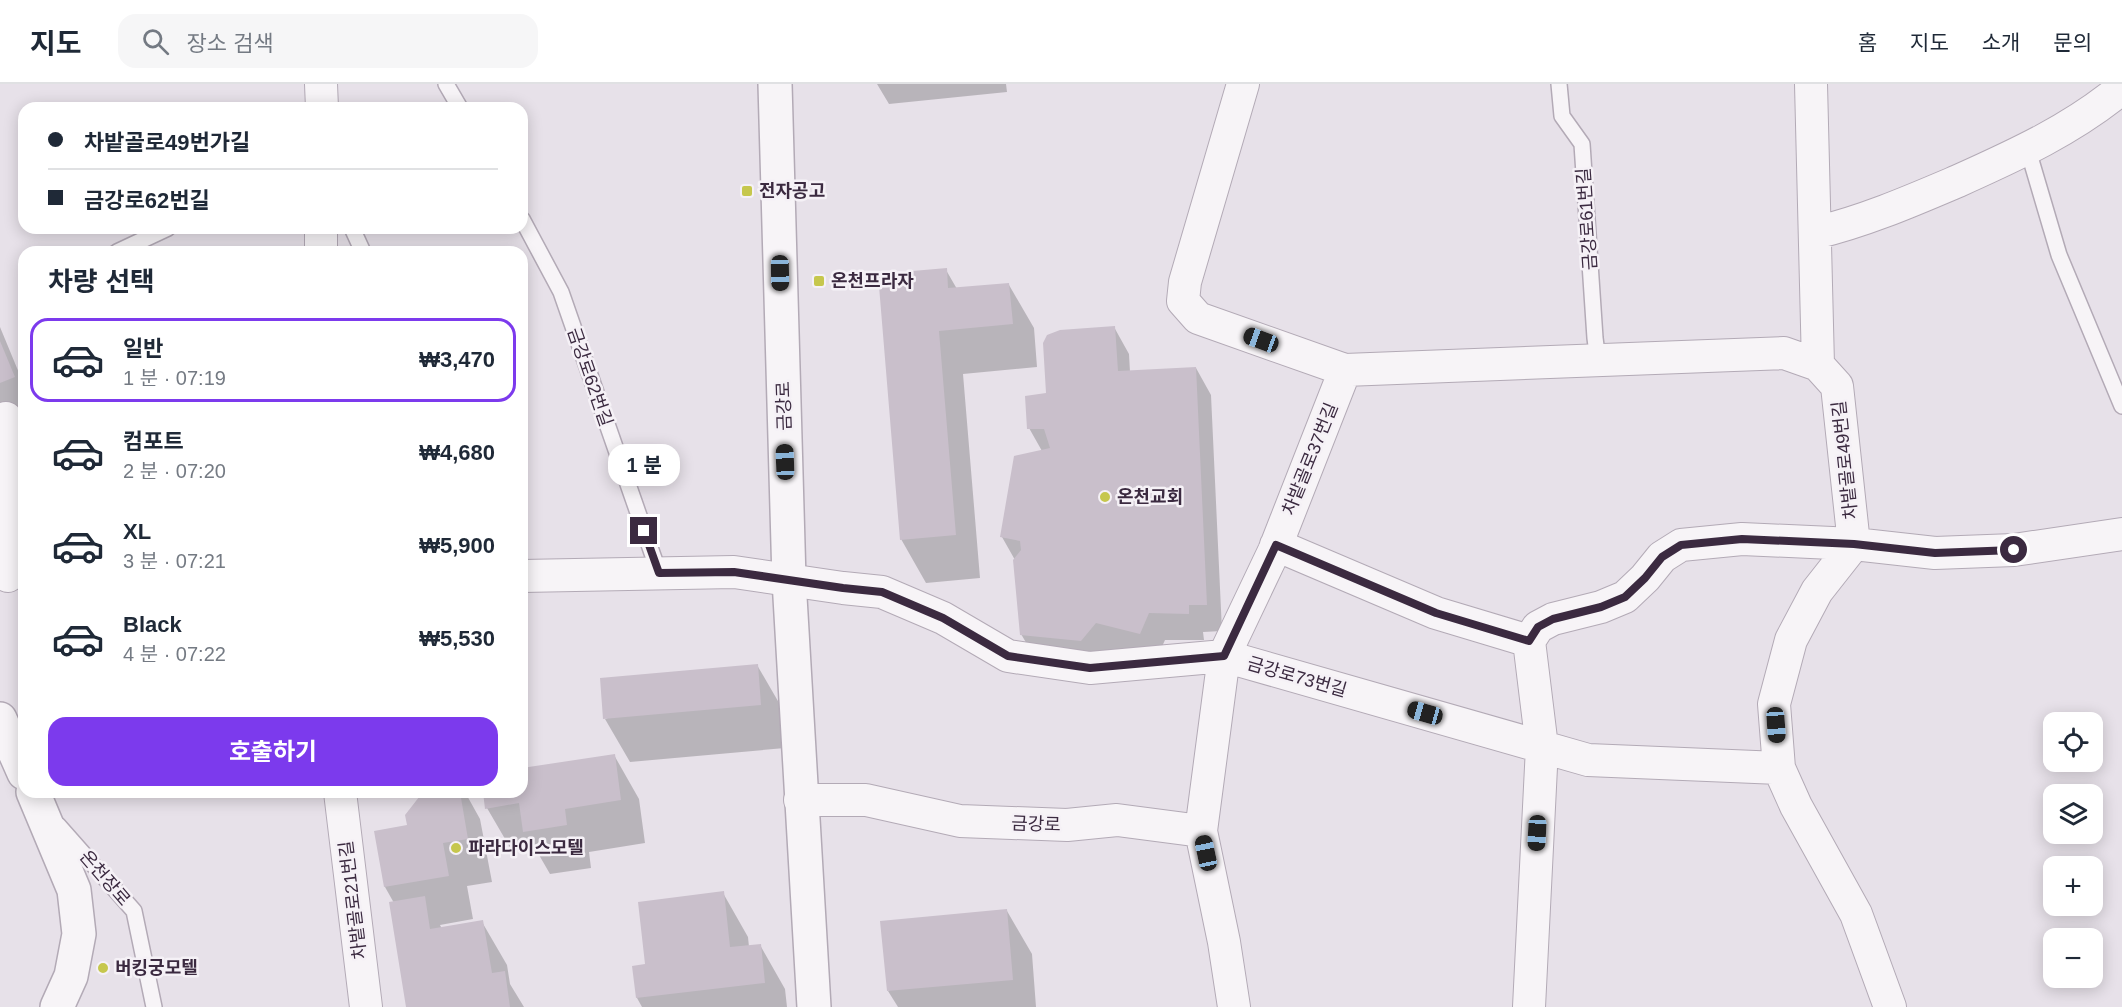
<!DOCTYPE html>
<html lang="ko">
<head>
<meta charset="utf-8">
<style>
	:root { --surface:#fff; --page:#f6f6f7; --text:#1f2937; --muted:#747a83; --line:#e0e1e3; --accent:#7c3aed }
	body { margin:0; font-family:Helvetica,"Noto Sans KR",sans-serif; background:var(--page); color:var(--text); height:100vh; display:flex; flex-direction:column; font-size:22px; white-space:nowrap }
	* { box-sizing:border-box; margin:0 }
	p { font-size:20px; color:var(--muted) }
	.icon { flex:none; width:33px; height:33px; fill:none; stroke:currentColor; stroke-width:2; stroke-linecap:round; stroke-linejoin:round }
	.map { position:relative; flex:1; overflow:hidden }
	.panel { position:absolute; left:18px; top:162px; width:510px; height:552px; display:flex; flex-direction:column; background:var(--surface); border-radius:18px; box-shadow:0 3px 15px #0003 }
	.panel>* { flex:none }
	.top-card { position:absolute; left:18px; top:18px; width:510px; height:132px; border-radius:18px; box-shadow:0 3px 15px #0003; display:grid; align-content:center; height:132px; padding:0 30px; background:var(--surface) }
	.controls { position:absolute; left:2043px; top:628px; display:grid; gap:12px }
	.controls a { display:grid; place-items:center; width:60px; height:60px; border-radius:12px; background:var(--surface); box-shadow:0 3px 15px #0003; font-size:30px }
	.end { position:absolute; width:27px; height:27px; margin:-14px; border:8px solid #3b2a40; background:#fff; box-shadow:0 0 0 3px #fff }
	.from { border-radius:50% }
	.bubble { position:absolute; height:42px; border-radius:18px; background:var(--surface); box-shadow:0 3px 15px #0003; font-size:20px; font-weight:700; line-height:42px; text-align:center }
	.car { position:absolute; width:18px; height:36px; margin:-18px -9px; border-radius:8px; box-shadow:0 0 4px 2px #0007; background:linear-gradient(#222 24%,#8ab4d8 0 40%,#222 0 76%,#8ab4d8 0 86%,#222 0) }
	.top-card b { display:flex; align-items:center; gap:21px; height:57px; font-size:22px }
	.top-card b+b { border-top:2px solid var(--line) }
	.top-card i { width:15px; height:15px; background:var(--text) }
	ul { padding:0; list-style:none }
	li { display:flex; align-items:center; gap:18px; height:84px; margin:0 12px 9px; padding:0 18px; border:3px solid transparent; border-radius:18px }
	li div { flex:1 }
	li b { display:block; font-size:22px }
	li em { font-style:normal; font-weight:700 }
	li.active { border-color:var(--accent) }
	li>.icon { width:54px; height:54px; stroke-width:1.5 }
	h2 { padding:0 30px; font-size:27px; line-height:72px }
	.primary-button { display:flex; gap:12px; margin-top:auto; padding:12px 30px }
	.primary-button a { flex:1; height:69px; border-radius:18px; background:var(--accent); color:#fff; font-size:24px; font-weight:700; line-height:69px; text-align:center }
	header { display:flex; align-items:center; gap:36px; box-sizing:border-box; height:84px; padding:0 30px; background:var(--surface); border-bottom:2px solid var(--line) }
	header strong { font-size:28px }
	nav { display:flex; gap:33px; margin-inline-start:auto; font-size:21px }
	.search { width:420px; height:54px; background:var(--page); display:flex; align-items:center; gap:15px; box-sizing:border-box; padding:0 21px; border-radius:18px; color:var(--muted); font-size:22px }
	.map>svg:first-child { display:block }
	.shadow { fill:#0003 }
	.building { fill:#c9bfcb }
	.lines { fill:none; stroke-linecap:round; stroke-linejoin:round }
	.service-casing { stroke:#b3aab6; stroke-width:18 }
	.minor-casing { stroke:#b3aab6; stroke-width:34 }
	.tertiary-casing { stroke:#b3aab6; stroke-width:36 }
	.service { stroke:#f7f4f7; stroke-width:15 }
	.minor { stroke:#f7f4f7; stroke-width:32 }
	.tertiary { stroke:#f7f4f7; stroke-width:33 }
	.route { stroke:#3b2a40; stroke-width:8 }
	.poi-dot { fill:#c6c74d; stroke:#f5f1f6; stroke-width:2 }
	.labels { text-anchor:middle; stroke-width:5; stroke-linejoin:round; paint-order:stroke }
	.poi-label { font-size:18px; font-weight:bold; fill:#3b2a40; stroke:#f5f1f6; text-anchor:start }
	.street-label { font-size:18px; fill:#3b2a40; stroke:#f5f1f6 }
</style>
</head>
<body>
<header>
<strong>지도</strong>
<div class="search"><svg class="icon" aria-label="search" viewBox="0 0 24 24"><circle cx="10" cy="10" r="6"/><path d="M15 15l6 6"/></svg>장소 검색</div>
<nav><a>홈</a><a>지도</a><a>소개</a><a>문의</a></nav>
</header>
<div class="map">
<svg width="2122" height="923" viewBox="0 0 2122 923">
	<rect width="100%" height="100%" fill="#e7e1e9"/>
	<path class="shadow" d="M877,0H1006L1007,8L889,20Z
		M946,186L957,205L1009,201L1034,244L1037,283L963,290L980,494L926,499L901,455Z
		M0,243L24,301V342L0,352Z
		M1114,243L1129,270L1130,288L1196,284L1211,311L1222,547L1203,548L1204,556H1165L1156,576L1112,566L1096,583L1037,577L1021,550L1015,476L1002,453L1042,367L1029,344L1048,310Z
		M757,581L782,624L785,664L630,678L605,635Z
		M614,671L639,715L645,759L589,768L591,784L550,790L535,764L512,767L487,724L484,708H522V685Z
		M425,708H465L480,735L492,798L467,802L473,835L440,841L442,845L482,838L507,881L510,900L524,923H408L394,819L385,803L376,749L409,742Z
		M723,809L748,853L749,863L760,861L785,905L787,923H642L637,914L634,883L647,881Z
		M1007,827L1032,870L1036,923H898L888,907Z"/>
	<path class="building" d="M947,184L948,204L1009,199L1013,240L939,247L956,451L900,456L878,190Z
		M1115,242L1118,287L1196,283L1207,521H1189V530L1149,529L1140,550L1096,539L1081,557L1020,551L1013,476L1021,466L1020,457L1000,453L1014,372L1050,364L1044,345H1027L1025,312L1046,309L1043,259L1047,251L1060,246Z
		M0,257L15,293L0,299Z
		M758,580L761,621L603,635L600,594Z
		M615,670L621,716L565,725L567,741L523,748L519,719L485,725L483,708H522V684Z
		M423,708H460L468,755L443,759L449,792L384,803L374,747L407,741L405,731Z
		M724,807L730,863L761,860L765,899L636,914L632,882L645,880L638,818Z
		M425,812L430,845L483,836L492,889L505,887L510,923H406L389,818Z
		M1007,825L1013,896L887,907L880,837Z"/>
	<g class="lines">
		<g class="service-casing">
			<path id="service" d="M446,0L460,24
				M1559,0L1562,32L1582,60L1595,254L1598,277
				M2028,66L2059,171L2122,322
				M522,135L561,208L659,489
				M352,144L363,168
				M117,168L168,144
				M58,741L134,827L154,923"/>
		</g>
		<g class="minor-casing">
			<path id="minor" d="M321,0L322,24
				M1243,0L1185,198L1183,217L1198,234L1345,286
				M1811,0L1818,281L1837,302L1854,460L1817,507L1791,556L1774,620L1779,684L1796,722L1856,830L1890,923
				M1815,149C1865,137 1911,117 1958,97C2016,71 2073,45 2122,4
				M321,168V144
				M6,334L8,492
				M1276,461L1436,529L1529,557L1542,663L1529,923
				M522,492L734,488L843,504L882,508L943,534L1008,572L1090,584L1224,572L1588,676L1779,684
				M1529,557L1538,543L1553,535L1601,523L1625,513L1645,494L1662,473L1681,461L1742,455L1854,460L1935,469L2014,466L2122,450
				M340,708L366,923
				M800,716H866L960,737L1067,741L1117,736L1201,747
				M1234,923L1224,858L1201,747L1224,572L1274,467L1345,286L1784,269L1818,281"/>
		</g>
		<g class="tertiary-casing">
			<path id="tertiary" d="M775,0L789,496L814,923
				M0,635L24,689
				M33,708L74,806L79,850L71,892L57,923"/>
		</g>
		<use href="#service" class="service"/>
		<use href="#minor" class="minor"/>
		<use href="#tertiary" class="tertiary"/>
	</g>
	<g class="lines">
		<path class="route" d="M644,447L659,489L734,488L843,504L882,508L943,534L1008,572L1090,584L1224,572L1276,461L1436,529L1529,557L1538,543L1553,535L1601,523L1625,513L1645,494L1662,473L1681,461L1742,455L1854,460L1935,469L2014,466"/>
	</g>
	<g class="poi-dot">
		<rect x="741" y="101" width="12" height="12" rx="3"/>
		<rect x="813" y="191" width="12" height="12" rx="3"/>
		<circle cx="1105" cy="413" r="6"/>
		<circle cx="456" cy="764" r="6"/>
		<circle cx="103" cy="884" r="6"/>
	</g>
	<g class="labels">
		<g class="poi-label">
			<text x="759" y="113">전자공고</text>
			<text x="831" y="203">온천프라자</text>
			<text x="1117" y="419">온천교회</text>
			<text x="468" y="770">파라다이스모텔</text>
			<text x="115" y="890">버킹궁모텔</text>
		</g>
		<g class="street-label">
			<text transform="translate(1587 135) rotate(-94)" y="6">금강로61번길</text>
			<text transform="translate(590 293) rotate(71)" y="6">금강로62번길</text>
			<text transform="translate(784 322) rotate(-92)" y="6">금강로</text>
			<text transform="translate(1310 375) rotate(-68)" y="6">차밭골로37번길</text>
			<text transform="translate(1845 376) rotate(-96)" y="6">차밭골로49번길</text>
			<text transform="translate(1297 593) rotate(16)" y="6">금강로73번길</text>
			<text transform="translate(1036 740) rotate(2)" y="6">금강로</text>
			<text transform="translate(105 794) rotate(49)" y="6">온천장로</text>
			<text transform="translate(353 816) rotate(-97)" y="6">차밭골로21번길</text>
		</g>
	</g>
</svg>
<div class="controls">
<a><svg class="icon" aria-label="locate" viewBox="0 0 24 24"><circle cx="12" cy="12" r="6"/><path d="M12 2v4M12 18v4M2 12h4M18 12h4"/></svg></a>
<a><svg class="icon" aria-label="layers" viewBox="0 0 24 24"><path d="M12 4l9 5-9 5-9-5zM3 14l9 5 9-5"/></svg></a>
<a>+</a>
<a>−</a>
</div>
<i class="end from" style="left:2014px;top:466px"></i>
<i class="end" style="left:644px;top:447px"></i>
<div class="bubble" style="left:608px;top:360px;width:72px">1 분</div>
<i class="car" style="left:780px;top:189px;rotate:179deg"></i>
<i class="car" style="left:1261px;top:256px;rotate:290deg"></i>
<i class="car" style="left:785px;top:378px;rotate:358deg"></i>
<i class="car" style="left:1425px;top:629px;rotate:286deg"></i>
<i class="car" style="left:1776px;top:641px;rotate:176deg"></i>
<i class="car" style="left:1537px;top:749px;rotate:183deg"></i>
<i class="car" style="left:1206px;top:769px;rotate:348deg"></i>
<div class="top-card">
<b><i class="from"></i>차밭골로49번가길</b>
<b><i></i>금강로62번길</b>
</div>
<section class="panel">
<h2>차량 선택</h2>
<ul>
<li class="active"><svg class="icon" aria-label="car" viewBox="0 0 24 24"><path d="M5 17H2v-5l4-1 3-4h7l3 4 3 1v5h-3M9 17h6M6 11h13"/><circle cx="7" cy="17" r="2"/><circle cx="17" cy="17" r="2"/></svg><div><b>일반</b><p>1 분 · 07:19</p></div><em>₩3,470</em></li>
<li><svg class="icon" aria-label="car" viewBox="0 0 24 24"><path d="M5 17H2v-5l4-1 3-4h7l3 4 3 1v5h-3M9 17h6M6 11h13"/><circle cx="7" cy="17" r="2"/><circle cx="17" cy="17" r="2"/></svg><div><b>컴포트</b><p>2 분 · 07:20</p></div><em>₩4,680</em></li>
<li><svg class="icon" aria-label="car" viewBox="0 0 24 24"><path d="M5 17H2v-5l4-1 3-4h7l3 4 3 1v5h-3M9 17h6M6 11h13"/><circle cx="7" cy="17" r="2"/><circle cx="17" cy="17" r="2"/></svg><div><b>XL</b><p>3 분 · 07:21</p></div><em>₩5,900</em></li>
<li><svg class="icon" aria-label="car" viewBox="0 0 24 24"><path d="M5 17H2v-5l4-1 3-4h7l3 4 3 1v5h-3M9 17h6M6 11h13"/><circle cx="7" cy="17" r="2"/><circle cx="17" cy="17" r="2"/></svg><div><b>Black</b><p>4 분 · 07:22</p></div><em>₩5,530</em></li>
</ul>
<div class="primary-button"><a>호출하기</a></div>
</section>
</div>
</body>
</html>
